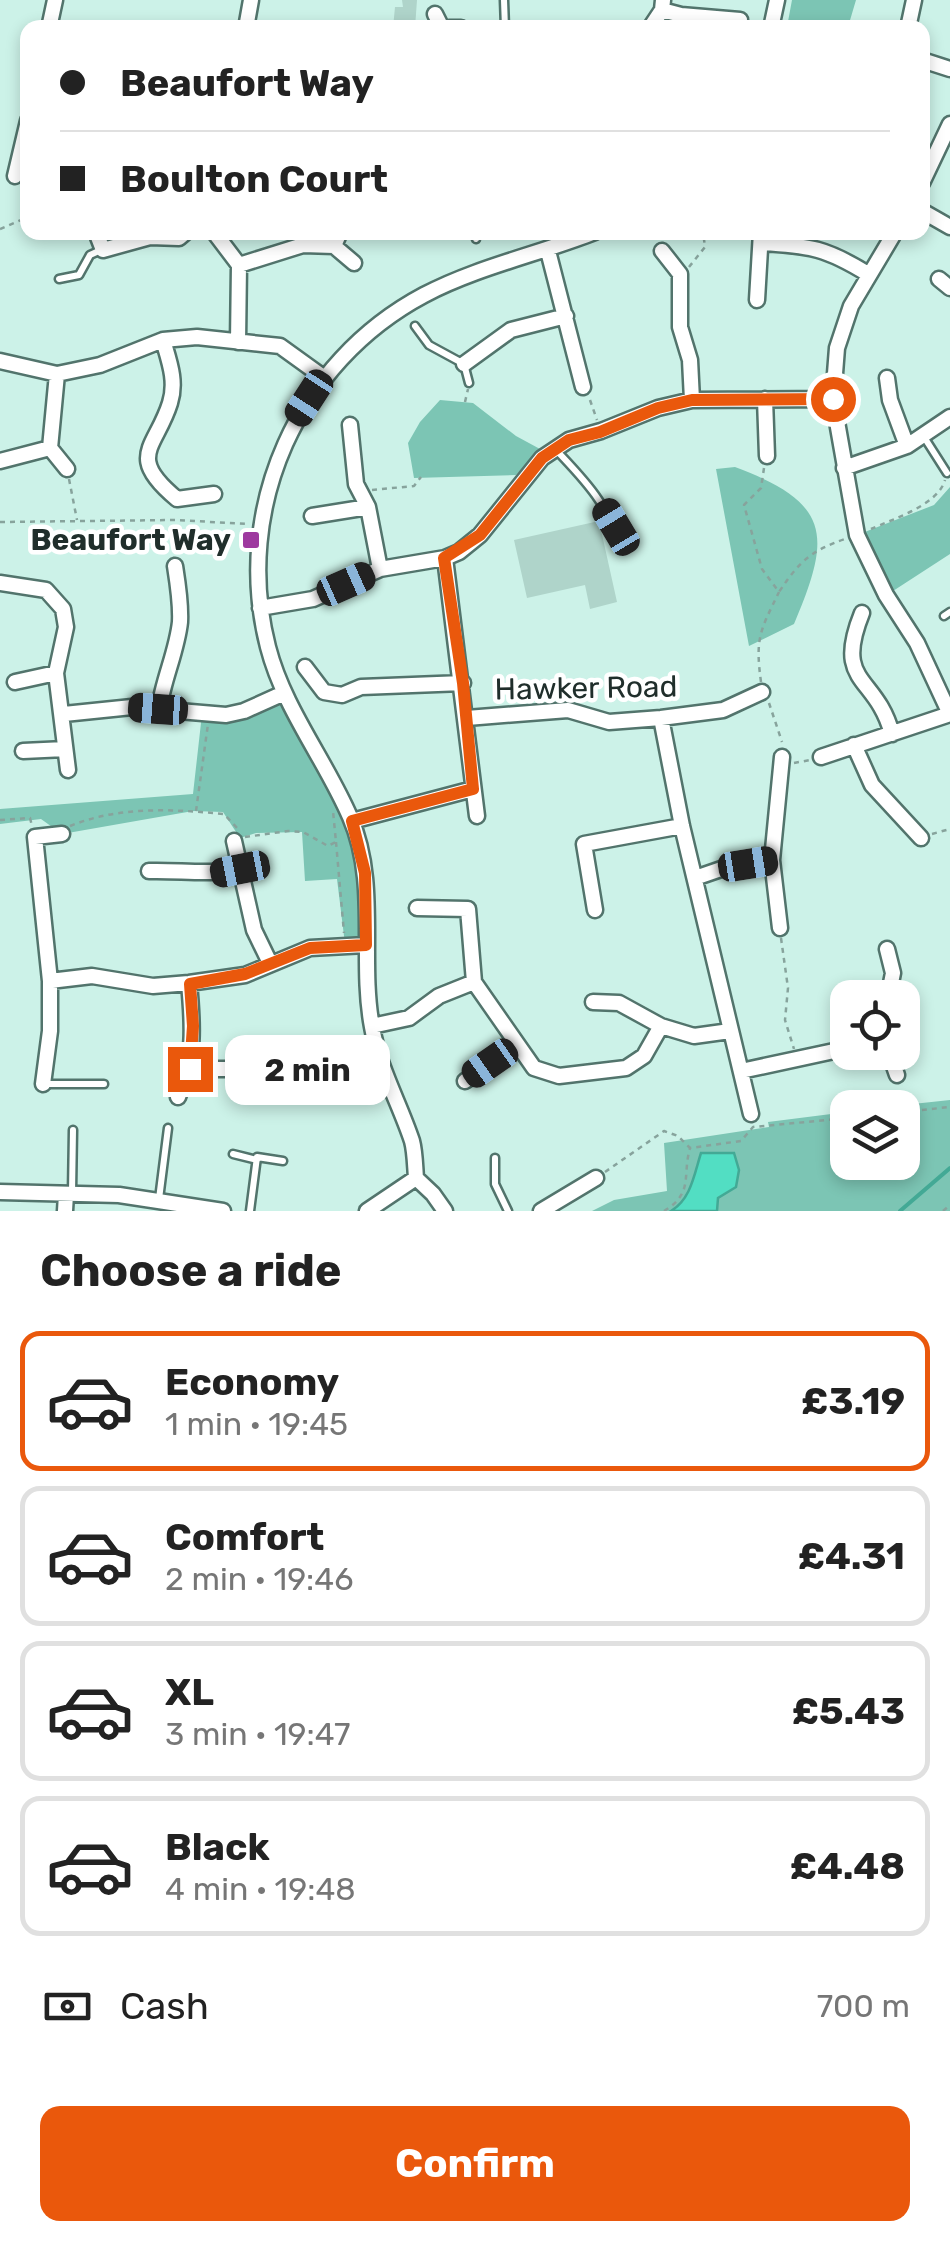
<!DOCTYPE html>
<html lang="en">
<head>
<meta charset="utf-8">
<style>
	:root { --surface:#fff; --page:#f6f6f6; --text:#222; --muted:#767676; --line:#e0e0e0; --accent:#ea580c }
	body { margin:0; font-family:Rubik,sans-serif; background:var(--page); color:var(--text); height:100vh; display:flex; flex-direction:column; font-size:38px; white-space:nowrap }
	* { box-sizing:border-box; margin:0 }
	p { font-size:32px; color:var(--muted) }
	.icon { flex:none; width:55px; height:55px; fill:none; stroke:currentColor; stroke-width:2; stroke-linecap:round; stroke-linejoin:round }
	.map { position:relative; height:1211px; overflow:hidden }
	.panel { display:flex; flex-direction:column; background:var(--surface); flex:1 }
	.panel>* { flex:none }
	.guide { position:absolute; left:20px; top:20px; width:910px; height:220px; border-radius:20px; box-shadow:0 5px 15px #0003; display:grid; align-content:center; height:220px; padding:0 40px; background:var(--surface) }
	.tools { position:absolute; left:830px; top:980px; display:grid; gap:20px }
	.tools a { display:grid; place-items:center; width:90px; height:90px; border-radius:20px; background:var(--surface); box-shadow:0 5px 15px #0003; font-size:50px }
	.end { position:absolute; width:45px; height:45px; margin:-22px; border:12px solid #ea580c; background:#fff; box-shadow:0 0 0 5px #fff }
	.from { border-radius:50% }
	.bubble { position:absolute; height:70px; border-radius:20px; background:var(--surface); box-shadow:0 5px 15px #0003; font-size:32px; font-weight:700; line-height:70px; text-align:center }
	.car { position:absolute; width:30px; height:60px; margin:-30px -15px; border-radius:12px; box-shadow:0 0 8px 2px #0007; background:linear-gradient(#222 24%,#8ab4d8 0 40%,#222 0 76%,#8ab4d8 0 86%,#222 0) }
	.guide b { display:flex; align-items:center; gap:35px; height:95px; font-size:38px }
	.guide b+b { border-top:2px solid var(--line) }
	.guide i { width:25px; height:25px; background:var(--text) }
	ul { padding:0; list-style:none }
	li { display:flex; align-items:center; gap:30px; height:140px; margin:0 20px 15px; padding:0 20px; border:5px solid var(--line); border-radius:20px }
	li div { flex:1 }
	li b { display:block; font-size:38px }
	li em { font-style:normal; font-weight:700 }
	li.on { border-color:var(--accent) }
	li>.icon { width:90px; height:90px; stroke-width:1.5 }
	h2 { padding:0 40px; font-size:45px; line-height:120px }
	.pay { display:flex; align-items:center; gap:25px; height:110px; padding:0 40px; font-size:38px }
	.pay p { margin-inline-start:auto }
	.button { display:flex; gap:20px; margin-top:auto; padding:20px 40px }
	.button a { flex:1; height:115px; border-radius:20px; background:var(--accent); color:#fff; font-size:40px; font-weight:700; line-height:115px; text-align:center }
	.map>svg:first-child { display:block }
	.green { fill:#7cc5b4 }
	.water { fill:#52dec3; stroke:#43a995; stroke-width:2.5 }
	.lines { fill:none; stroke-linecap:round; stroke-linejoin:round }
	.stream { stroke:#43a995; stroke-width:4 }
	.building { fill:#afd4ca }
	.lane-casing { stroke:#52746c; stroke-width:11 }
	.street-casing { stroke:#52746c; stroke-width:19 }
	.path { stroke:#87a39c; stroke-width:2.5; stroke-dasharray:5 5; stroke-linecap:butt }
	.lane { stroke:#fff; stroke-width:6 }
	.street { stroke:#fff; stroke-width:14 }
	.route { stroke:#ea580c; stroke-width:12 }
	.poi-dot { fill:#9e399f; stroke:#fff; stroke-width:4 }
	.labels { text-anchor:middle; stroke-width:9; stroke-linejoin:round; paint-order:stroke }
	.poi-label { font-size:30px; font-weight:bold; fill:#202e2b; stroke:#fff; text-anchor:end }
	.street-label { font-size:30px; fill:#202e2b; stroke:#fff }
</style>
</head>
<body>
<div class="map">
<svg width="950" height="1211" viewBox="0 0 950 1211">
	<rect width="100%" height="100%" fill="#ccf2e8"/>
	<path class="green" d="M792,0H856L848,27H787Z
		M440,400L473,403L516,436L540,449L516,475L414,478L408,443L420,422Z
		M735,467C831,503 832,535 794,624L749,646L716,469Z
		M950,487V554L893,591L864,553L857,535L934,505Z
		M284,693L355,836L366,945L345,944L337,879L305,881L302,832L256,833L240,838L223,812L193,811L62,834L41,819L0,824V809L193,794L202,714L244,711Z
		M950,1100V1211H592L614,1200L667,1191L664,1143L769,1127L768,1122L847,1112L848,1162H902V1108L885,1107Z"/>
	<path class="water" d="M701,1153H734L739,1170L736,1187L718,1198L717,1211H671C691,1199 694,1175 701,1153Z"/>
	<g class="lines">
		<path class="stream" d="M900,1211L950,1168"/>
	</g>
	<path class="building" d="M402,0H417L415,28H393L395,7H403Z
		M599,521L617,602L590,609L585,585L527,598L514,540Z"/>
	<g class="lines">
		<g class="lane-casing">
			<path id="lane" d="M504,0L505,28
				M474,232L476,239
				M59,279L79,275L90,255L101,250
				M415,326L429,345L464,364L469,383
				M924,437L947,473
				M555,449C584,479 612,509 621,550
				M944,616L950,612
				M45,1084H104
				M233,1154L257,1160
				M495,1158V1184L508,1211
				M72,1192L73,1130
				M159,1199L168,1128
				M250,1211L257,1157L283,1161"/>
		</g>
		<g class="street-casing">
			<path id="street" d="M662,10L681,15L740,20
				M435,14L442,28
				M49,28L55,0
				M246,28L251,0
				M449,28H461
				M650,28L662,10L663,0
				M771,28L777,0
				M908,28L914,0
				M922,60L950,69
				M15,176L28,121
				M922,183L950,124
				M922,211L950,227
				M96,232L103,250L150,237L179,238L186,232
				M214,232L239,265L238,342
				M340,232L334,246L354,263
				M895,232L851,306L837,348L833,399L857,535L886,595L917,643L950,714
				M762,243C811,246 826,248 868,274
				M548,251L583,387
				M662,251L680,274V327L690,360L692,400
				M239,265L303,245L334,246
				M939,279L950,288
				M757,300L761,232
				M163,340C169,361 177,381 170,403C156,448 125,456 177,499L214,494
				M0,361L57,374L100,365L163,340L197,337L280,346L323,377
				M464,364L511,330L566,316
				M57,374L50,448L67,469
				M887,378L890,400L907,446
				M765,399L767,456
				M350,425L356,484L368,507L380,569
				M0,461L50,448
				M844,468L907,446L950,417
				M312,516L368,507
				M445,558L477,816
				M0,583L46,590L63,609L66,627L56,673L68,770
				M260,608L313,599L380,569L445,558L459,552L480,535L542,458L569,440L601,431L658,408L692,400L833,399
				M862,613C833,685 876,674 892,734
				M305,667L324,692L342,695L361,687L463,683
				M15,682L56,673
				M159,709C163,680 177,651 180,622C181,603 178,585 175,566
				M64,714L132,707L226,715L244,711L284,693
				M467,718L568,710L609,722L661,718L723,710L762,692
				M661,718L682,826L751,1114
				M854,745L872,785L921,838
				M23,751L65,749
				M821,757L950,714
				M352,821L473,789
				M234,841L254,930L270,963
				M149,871C180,870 209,875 240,869
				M695,878L724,868L772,860
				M417,908L468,909L474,982L534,1068L559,1076L626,1068L644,1056L661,1026
				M595,910L584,844L682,826
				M780,928L772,860L782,757
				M887,949L893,973L888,998
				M50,981L92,976L153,986L189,983L245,975L310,948L366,945
				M593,1002L619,1003L661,1026L694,1036L730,1031
				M372,1026L409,1018L439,996L474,982
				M889,1052L897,1075
				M190,1069H253L299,1063
				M741,1071L848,1048
				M465,1081L516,1046
				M43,1084L50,1031V981L35,837L62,834
				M178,1097C195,1057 193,1026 189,983
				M416,1178C415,1166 415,1152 412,1141C399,1102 379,1068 372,1027C359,958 379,883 350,817C325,759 284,709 268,647C232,508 298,362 424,295C477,267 539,254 595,232
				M416,1178L433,1194L445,1211
				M0,1192L119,1195L223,1211
				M65,1211L66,1194
				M367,1211L416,1178
				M541,1211L596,1178"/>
		</g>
		<path class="path" d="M0,229L28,217
			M689,267L705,247L703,232
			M590,400L597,420
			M465,402L468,389
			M764,468L761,488L744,505L762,569L779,592C799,562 810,551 845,539
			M69,479L77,520
			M372,490L414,486L421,477
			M0,522L175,520L249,524
			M871,529C893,519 938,505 945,480
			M761,682C755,638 760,631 779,592
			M769,703L782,742
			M794,763L810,760
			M196,811L208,724
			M0,820L30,818L32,826
			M70,826C119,806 172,809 224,814L238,829
			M932,834L950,829
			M245,837L288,831L303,832L328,846L336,842L333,811
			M336,842L344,933
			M781,938L788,988L785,1020L794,1049
			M902,1112L950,1107
			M605,1172L664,1131L678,1136L690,1148L741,1141L753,1127L848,1118
			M664,1211C694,1193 682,1176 690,1148
			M943,1211L950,1205"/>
		<use href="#lane" class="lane"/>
		<use href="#street" class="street"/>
	</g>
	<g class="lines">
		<path class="route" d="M190,1069L193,1026L190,984L245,974L310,948L366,945L365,873L352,821L473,789L463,683L444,558L480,535L542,458L569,440L600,432L658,408L692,400L833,399"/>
	</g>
	<rect class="poi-dot" x="241" y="530" width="20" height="20" rx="5"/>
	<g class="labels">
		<g class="poi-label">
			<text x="231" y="550">Beaufort Way</text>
		</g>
		<g class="street-label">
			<text transform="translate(586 688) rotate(-1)" y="10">Hawker Road</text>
		</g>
	</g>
</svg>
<div class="tools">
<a><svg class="icon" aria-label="locate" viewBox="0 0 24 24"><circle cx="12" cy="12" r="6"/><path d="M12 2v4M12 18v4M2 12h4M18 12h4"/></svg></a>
<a><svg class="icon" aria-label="layers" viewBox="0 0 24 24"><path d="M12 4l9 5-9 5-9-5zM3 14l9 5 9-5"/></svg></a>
</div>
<i class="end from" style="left:833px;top:399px"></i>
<i class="end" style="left:190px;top:1069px"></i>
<div class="bubble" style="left:225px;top:1035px;width:165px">2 min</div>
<i class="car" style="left:309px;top:398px;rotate:213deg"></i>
<i class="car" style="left:616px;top:527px;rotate:329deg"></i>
<i class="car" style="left:346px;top:584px;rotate:66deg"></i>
<i class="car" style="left:158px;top:709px;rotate:274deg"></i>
<i class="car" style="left:748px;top:864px;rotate:81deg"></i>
<i class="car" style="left:240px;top:869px;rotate:259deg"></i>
<i class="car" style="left:490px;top:1063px;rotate:235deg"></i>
<div class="guide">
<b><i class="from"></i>Beaufort Way</b>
<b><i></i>Boulton Court</b>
</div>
</div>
<section class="panel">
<h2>Choose a ride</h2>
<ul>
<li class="on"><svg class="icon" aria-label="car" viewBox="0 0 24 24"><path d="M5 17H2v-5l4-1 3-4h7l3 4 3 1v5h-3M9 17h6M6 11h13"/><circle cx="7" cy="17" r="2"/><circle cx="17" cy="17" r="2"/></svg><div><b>Economy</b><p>1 min · 19:45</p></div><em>£3.19</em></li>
<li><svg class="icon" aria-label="car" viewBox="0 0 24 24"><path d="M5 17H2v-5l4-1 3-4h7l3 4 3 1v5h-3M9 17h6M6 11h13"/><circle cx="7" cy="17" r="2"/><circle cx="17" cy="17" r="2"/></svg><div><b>Comfort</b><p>2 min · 19:46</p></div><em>£4.31</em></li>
<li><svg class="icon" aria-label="car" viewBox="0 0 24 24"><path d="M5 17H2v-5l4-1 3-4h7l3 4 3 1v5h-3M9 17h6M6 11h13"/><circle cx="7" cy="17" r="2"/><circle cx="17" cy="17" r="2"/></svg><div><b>XL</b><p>3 min · 19:47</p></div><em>£5.43</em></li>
<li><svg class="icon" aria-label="car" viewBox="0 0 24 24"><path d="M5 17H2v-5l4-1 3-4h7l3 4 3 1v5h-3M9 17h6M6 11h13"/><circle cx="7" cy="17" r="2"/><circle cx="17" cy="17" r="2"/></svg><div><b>Black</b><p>4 min · 19:48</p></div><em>£4.48</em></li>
</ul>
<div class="pay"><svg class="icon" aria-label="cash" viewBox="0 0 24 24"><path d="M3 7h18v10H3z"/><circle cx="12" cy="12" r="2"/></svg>Cash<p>700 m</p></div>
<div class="button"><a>Confirm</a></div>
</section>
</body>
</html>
